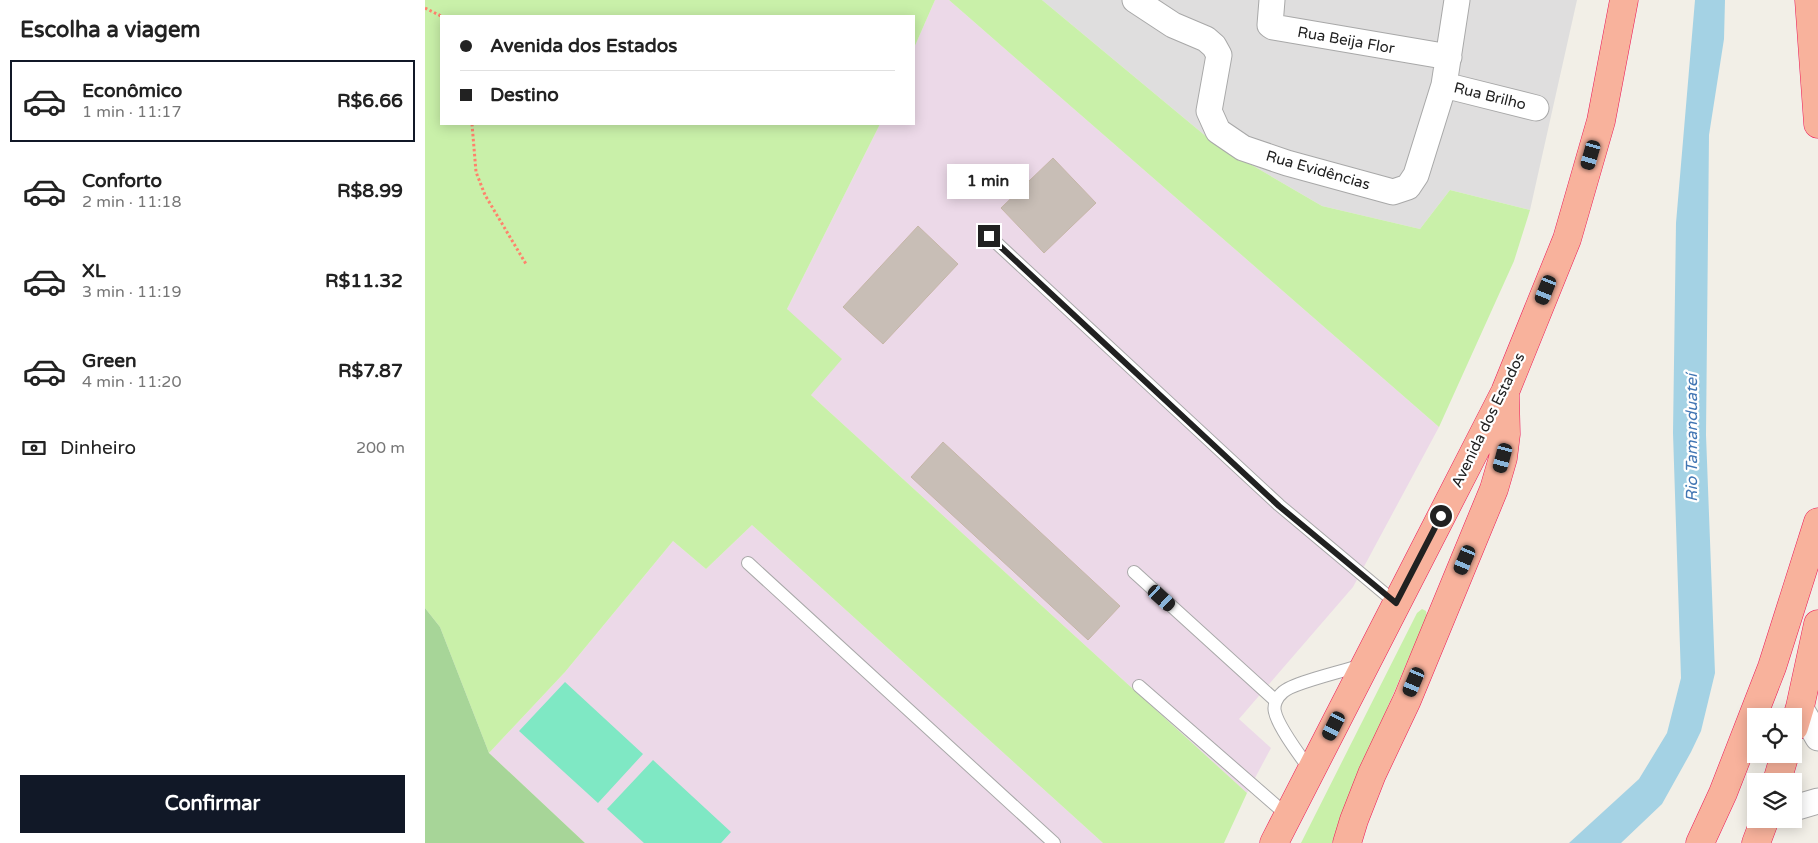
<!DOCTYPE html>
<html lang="pt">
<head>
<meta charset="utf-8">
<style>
	:root { --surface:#fff; --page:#f6f6f6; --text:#222; --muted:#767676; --line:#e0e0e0; --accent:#111827 }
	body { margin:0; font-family:"Varela Round",sans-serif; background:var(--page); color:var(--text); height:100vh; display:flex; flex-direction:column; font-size:19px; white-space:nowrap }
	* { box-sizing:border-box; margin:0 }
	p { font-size:16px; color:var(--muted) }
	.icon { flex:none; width:28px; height:28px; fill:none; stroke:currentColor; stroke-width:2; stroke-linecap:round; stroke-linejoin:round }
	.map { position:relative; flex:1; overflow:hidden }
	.details { display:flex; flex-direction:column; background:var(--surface); width:425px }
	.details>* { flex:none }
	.hud { position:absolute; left:15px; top:15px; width:475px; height:110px; border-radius:0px; box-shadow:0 2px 12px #0003; display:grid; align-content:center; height:110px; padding:0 20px; background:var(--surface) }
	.controls { position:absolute; left:1322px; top:708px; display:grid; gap:10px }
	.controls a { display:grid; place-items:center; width:55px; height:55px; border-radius:0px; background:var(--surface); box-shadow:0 2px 12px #0003; font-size:25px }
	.end { position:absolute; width:22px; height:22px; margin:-11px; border:6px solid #212121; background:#fff; box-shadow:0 0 0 2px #fff }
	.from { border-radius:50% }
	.bubble { position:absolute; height:35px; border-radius:0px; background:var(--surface); box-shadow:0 2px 12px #0003; font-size:16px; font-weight:800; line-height:35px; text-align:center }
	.car { position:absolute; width:15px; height:30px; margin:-15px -8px; border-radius:6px; box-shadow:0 0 4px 1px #0007; background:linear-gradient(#222 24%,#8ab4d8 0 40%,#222 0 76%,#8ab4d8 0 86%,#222 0) }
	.hud b { display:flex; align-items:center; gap:18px; height:48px; font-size:19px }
	.hud b+b { border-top:1px solid var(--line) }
	.hud i { width:12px; height:12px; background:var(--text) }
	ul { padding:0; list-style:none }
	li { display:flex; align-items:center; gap:15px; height:82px; margin:0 10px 8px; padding:0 10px; border:2px solid transparent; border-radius:0px }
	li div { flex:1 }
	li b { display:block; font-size:19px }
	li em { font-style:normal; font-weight:800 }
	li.active { border-color:var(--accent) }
	li>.icon { width:45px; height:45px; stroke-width:1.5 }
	h2 { padding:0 20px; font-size:22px; line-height:60px }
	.pay { display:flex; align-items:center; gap:12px; height:55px; padding:0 20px; font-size:19px }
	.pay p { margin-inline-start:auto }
	.button { display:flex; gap:10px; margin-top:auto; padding:10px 20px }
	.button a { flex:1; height:58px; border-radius:0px; background:var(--accent); color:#fff; font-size:20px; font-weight:800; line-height:58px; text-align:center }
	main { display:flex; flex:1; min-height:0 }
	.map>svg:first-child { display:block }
	.residential { fill:#dfdede }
	.industrial { fill:#ecd9e8 }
	.grass { fill:#c9f0a9 }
	.forest { fill:#a7d598 }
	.pitch { fill:#7fe8c4 }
	.water { fill:#a4d2e4 }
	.building { fill:#c8beb6; stroke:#c6b6a8 }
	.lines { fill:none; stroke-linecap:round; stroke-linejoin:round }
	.service-casing { stroke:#a8a8a8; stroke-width:14 }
	.minor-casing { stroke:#a8a8a8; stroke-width:27 }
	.trunk-casing { stroke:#ec1857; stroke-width:29 }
	.path { stroke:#ff826c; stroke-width:3; stroke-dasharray:2.5 2.5; stroke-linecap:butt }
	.service { stroke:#fff; stroke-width:12 }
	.minor { stroke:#fff; stroke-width:25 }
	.trunk { stroke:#f8b29c; stroke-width:28 }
	.route { stroke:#212121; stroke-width:6 }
	.labels { text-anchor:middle; stroke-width:4.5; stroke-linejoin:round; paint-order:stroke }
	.street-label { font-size:15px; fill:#212121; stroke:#fff }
	.water-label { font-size:16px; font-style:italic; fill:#4075b3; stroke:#fff }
</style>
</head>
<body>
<main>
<section class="details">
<h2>Escolha a viagem</h2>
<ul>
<li class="active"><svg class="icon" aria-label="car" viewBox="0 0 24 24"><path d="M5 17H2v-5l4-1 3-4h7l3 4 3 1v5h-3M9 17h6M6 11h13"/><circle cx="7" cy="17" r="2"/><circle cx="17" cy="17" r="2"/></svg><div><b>Econômico</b><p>1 min · 11:17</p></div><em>R$6.66</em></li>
<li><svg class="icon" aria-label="car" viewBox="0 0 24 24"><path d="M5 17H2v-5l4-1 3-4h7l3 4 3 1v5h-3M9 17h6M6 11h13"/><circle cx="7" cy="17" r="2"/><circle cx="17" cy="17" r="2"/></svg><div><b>Conforto</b><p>2 min · 11:18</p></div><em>R$8.99</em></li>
<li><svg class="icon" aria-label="car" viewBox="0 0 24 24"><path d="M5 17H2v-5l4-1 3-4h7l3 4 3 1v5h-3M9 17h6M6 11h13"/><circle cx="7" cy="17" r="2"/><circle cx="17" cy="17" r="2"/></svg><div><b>XL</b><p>3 min · 11:19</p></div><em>R$11.32</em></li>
<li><svg class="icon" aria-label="car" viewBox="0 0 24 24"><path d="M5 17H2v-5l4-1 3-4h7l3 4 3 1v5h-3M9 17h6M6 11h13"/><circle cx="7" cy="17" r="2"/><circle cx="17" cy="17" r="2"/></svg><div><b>Green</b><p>4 min · 11:20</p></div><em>R$7.87</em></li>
</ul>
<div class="pay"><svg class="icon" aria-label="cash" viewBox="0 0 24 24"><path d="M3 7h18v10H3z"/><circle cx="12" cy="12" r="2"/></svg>Dinheiro<p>200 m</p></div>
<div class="button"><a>Confirmar</a></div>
</section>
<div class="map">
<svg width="1393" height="843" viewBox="0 0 1393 843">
	<rect width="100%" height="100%" fill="#f2efe7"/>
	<path class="residential" d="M617,0H1152L1105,210L1025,190L995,229L897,206L789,143Z"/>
	<path class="industrial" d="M510,0H524L1014,427L928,587L814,719L846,748L822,793L386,395L362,309L455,124H489V48Z
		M327,525L678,843H160L64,753L140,672L248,541L281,569Z"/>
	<path class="grass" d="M0,0H510L489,48V16H16V124H455L362,309L417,359L386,395L822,793L799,843H678L327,525L281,569L248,541L140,672L64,753L15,627L0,608Z
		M524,0H617L789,143L897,206L995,229L1025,190L1105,210L1089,261L1014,427Z
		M997,609L1001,611L1002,616L919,808L907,843H876L992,613Z"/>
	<path class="forest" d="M0,608L15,627L64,753L160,843H0Z"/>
	<path class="pitch" d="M140,682L218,754L173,803L94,731Z
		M228,760L306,832L296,843H219L182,809Z"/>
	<path class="water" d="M1270,0H1300L1299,39L1284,135L1281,435L1290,673L1276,731L1266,752L1237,804L1196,843H1144L1214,779L1242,733L1256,678L1248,433L1251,223Z"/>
	<path class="building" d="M628,158L671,203L619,253L576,208Z
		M493,226L533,264L458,344L418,307Z
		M518,442L695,606L663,640L486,477Z"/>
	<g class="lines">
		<g class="service-casing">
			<path id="service" d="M564,236L854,505L971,603
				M323,563L629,843
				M709,572L851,701
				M714,686L863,816
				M886,771C876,757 853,727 850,712C848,705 852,697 858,692C867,683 922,670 938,665"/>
		</g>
		<g class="minor-casing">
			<path id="minor" d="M710,0L748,25L781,39L789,46L794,55L784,111L793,131L818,148L862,163L968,192L983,187L991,175L1019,85L1032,0
				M847,0L845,25L848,27L1024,57
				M1019,85L1111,108
				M1375,707L1393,738
				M1369,808L1393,801"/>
		</g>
		<g class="trunk-casing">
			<path id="trunk" d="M1384,0L1393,124
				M1369,727L1375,707L1393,624
				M1352,781L1360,754
				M849,843L1080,392L1142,239L1176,121L1199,0
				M922,843L929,820L947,774L982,700L1069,489L1078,458L1081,434L1080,394
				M1275,843L1298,793L1347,667L1393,522
				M1331,843L1340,819"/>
		</g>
		<path class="path" d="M0,8L16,16
			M47,124L51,172L60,195L101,264"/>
		<use href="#service" class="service"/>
		<use href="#minor" class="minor"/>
		<use href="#trunk" class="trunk"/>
	</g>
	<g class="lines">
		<path class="route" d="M564,236L854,506L971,603L1016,516"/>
	</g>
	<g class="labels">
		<g class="street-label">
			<text transform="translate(921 40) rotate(10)" y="5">Rua Beija Flor</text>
			<text transform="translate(1065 96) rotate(14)" y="5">Rua Brilho</text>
			<text transform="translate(893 170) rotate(16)" y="5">Rua Evidências</text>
			<text transform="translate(1063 420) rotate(-64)" y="5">Avenida dos Estados</text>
		</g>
		<g class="water-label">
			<text transform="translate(1266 438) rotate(-90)" y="6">Rio Tamanduateí</text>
		</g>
	</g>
</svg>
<div class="controls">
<a><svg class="icon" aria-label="locate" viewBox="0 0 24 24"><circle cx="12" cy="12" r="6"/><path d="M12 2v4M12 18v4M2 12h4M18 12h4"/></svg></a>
<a><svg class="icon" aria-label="layers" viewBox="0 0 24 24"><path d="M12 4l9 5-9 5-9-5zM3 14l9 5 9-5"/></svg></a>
</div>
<i class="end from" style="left:1016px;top:516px"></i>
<i class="end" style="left:564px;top:236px"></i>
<div class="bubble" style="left:522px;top:164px;width:82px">1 min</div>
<i class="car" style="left:1166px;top:155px;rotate:196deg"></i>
<i class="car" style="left:1121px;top:290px;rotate:202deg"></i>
<i class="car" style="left:1078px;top:458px;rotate:195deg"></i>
<i class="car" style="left:1040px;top:560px;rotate:203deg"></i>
<i class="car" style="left:737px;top:598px;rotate:132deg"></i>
<i class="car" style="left:989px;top:682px;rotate:203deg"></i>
<i class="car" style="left:909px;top:726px;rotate:207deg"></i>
<div class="hud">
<b><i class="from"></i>Avenida dos Estados</b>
<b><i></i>Destino</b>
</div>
</div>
</main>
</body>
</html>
